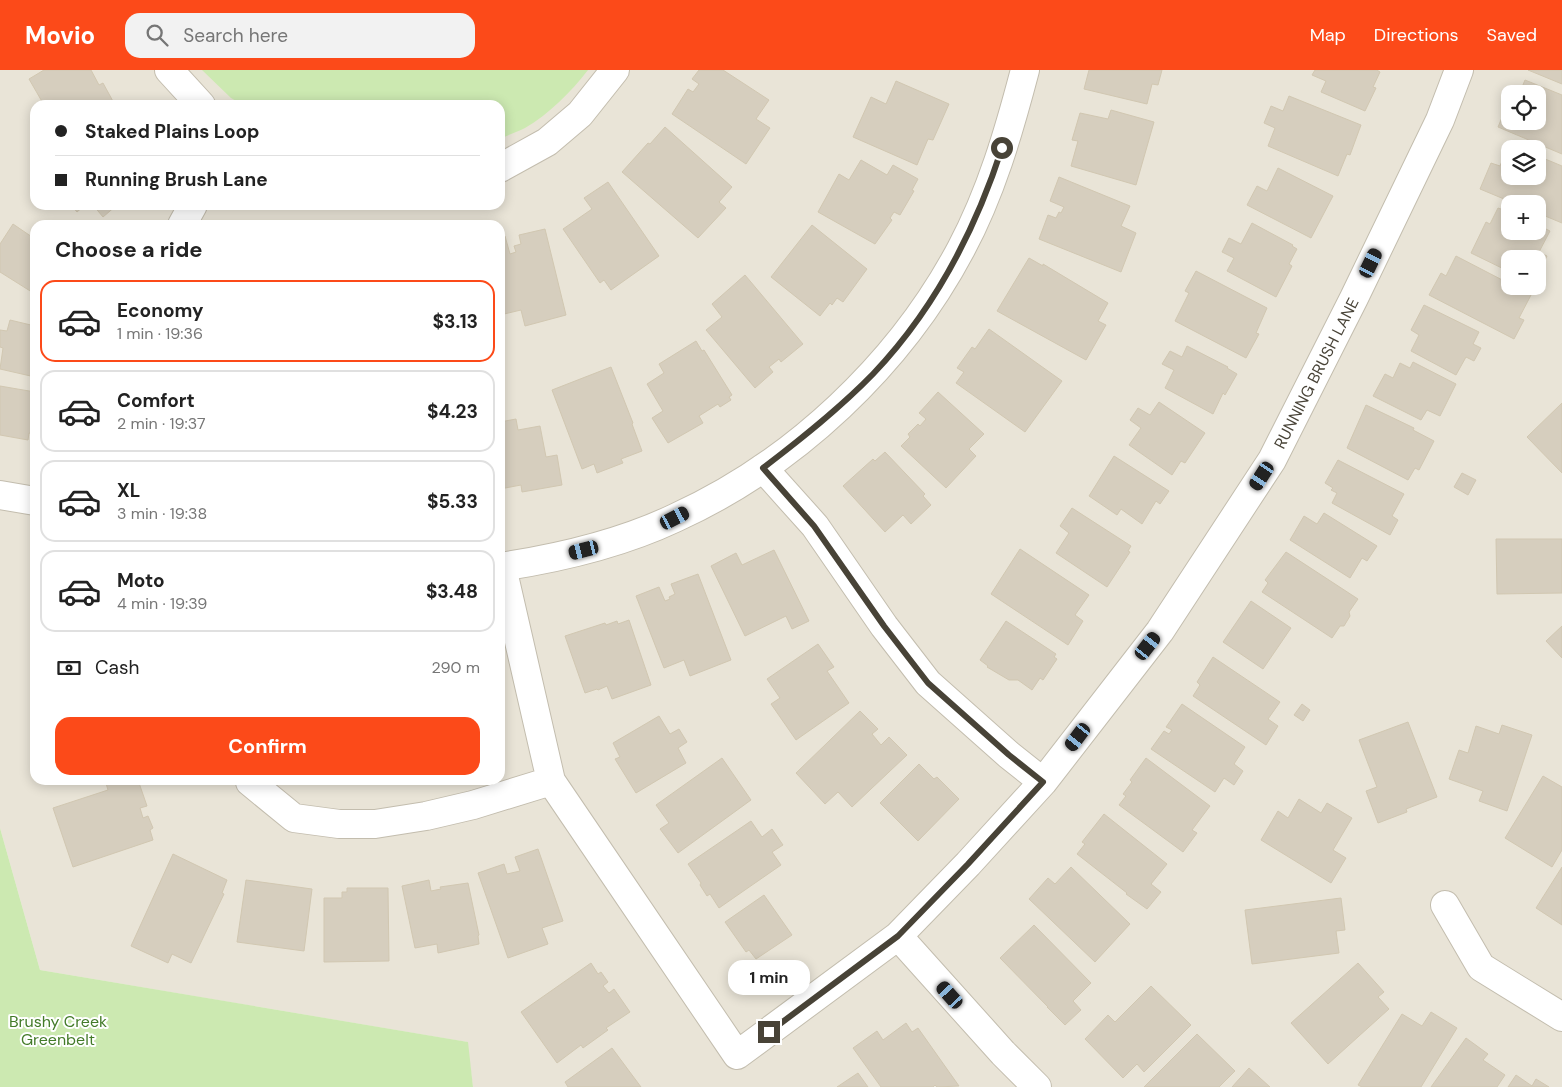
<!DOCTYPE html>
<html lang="en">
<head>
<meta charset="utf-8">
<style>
	:root { --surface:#fff; --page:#f2f2f2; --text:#222; --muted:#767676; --line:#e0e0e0; --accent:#fc4a19 }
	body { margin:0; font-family:"DM Sans",sans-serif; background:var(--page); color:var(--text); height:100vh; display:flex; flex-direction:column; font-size:19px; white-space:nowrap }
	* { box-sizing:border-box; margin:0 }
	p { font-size:16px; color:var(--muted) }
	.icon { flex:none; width:28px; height:28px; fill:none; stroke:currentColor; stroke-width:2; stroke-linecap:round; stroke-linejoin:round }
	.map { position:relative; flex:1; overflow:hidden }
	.details { position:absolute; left:30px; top:150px; width:475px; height:565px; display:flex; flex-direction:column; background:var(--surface); border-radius:15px; box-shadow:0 2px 12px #0003 }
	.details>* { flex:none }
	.top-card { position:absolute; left:30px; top:30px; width:475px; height:110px; border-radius:15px; box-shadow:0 2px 12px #0003; display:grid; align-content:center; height:110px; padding:0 25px; background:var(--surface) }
	.buttons { position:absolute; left:1501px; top:15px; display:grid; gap:10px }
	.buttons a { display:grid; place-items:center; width:45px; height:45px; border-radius:10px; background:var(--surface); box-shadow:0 2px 12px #0003; font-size:25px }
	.end { position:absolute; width:22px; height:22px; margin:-11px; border:6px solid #484337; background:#fff; box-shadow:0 0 0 2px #fff }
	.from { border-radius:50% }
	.bubble { position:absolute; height:35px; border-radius:15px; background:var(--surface); box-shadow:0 2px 12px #0003; font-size:16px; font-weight:700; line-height:35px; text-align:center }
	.car { position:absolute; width:15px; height:30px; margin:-15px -8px; border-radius:6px; box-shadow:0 0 4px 1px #0007; background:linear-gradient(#222 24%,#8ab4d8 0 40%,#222 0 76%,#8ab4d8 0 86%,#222 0) }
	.top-card b { display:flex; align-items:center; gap:18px; height:48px; font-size:19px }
	.top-card b+b { border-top:1px solid var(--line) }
	.top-card i { width:12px; height:12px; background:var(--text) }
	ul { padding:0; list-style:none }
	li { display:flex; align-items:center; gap:15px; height:82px; margin:0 10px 8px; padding:0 15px; border:2px solid var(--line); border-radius:15px }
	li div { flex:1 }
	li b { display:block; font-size:19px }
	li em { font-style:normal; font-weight:700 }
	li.selected { border-color:var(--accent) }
	li>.icon { width:45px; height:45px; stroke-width:1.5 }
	h2 { padding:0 25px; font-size:22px; line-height:60px }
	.pay { display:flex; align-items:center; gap:12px; height:55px; padding:0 25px; font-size:19px }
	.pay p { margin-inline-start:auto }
	.cta { display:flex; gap:10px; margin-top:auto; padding:10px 25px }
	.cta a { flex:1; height:58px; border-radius:15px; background:var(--accent); color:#fff; font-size:20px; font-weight:700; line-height:58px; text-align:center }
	header { display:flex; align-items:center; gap:30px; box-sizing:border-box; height:70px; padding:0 25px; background:var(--accent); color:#fff }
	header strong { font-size:24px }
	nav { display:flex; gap:28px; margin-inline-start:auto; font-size:18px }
	.search { width:350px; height:45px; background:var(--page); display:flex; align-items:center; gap:12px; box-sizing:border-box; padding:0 18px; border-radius:15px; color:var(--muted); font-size:19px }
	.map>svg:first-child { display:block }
	.residential { fill:#e9e4d7; fill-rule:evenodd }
	.green { fill:#cce9b1 }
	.building { fill:#d6cebe; stroke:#d1c7b1 }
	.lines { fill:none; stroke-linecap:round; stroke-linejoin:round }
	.minor-casing { stroke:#c3bdae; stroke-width:30 }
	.minor { stroke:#fff; stroke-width:28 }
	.route { stroke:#484337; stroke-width:6 }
	.labels { text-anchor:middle; stroke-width:4; stroke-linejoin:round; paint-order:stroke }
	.street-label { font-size:16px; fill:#484337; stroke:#fff }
	.park-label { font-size:16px; fill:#437b29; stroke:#fff }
</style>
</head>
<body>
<header>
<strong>Movio</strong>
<div class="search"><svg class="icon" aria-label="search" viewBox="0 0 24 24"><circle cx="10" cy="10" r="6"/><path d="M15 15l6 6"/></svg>Search here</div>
<nav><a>Map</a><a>Directions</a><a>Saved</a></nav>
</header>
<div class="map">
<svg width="1562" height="1017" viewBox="0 0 1562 1017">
	<rect width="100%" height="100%" fill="#f5f2e9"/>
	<path class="residential" d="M0,0H1562V1017H473L467,972L40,900L0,758ZM1510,24H1538V51H1510ZM35,35H500V135H35ZM1510,79H1538V106H1510ZM1510,134H1538V161H1510ZM35,155H500V710H35ZM1510,189H1538V216H1510Z"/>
	<path class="green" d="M202,0H588C571,22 549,44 525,58C517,62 508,65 500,69V35H243L231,28Z
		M0,758L40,900L468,972L473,1017H0Z"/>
	<path class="building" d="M44,0H91L99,15L103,13L115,35H44L29,9Z
		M699,0H723L769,30L756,49L770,58L746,94L672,44L688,19L693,22L699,14L692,9Z
		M1089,0H1162L1158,15L1152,14L1147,34L1084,19Z
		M1315,0H1377L1380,2L1373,17L1376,18L1365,41L1321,22L1326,11L1312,5Z
		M1528,0H1562V14Z
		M1525,10L1562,25V84L1498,57L1509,31L1510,32V51H1538V24H1517L1518,21L1520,22Z
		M896,11L949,34L933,70L928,69L917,95L853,67L871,27L886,34Z
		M1289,26L1361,55L1350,85L1347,84L1338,106L1268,76L1275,58L1264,53L1271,36L1283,41Z
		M1111,40L1154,52L1136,115L1071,96L1078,71L1072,70L1080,43L1108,49Z
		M665,57L732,117L719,132L726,138L698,168L622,102L648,73L650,74Z
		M1509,74L1520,79H1510V106H1538V86L1562,96V153L1538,143V134H1516L1480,119L1491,93L1500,96Z
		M861,90L887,105L893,95L918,109L912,120L914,121L900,145L894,142L890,148L892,150L875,174L818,142L839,104L849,110Z
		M1278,98L1333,126L1311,168L1247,135L1257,116L1267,121Z
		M1059,107L1130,136L1121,156L1136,163L1121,202L1039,169L1048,145L1056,148L1059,142L1061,143L1064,137L1050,131Z
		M608,112L659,186L611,220L604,210L600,213L563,159L592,139L584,128Z
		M71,135H85L77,142Z
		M93,135H117L103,147Z
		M1498,138L1510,142V161H1538V155L1550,161L1539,182L1547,186L1540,200L1538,199V189H1510V202L1471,183L1486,152L1490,154Z
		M1252,153L1293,175L1292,176L1297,179L1289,194L1292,196L1276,227L1227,201L1234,188L1222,182L1229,168L1241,174Z
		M13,154L35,169V224L0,202V174Z
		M812,155L867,199L843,232L837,228L832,235L830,233L820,246L771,207Z
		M545,159L566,245L525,256L521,240L500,245V168L505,166L510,184L516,182L514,176L521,174L519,165Z
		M1456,186L1510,214V216H1514L1531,225L1519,248L1524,250L1514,269L1429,225L1441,203L1446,206Z
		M1029,188L1043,196V194L1108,233L1098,251L1106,255L1086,290L997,241Z
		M1196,201L1267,238L1256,263L1259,264L1246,288L1175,251L1189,223L1185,221Z
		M745,205L803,274L781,292L779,289L769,297L773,302L755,318L706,260L722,247L712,234Z
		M1424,235L1479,262L1473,274L1481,278L1474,291L1466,287L1456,305L1411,281L1419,265L1411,260Z
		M10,250L35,256V307L0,299L3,278L0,277V260L7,261Z
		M989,259L1062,311L1025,362L956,313L964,302L957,298L972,277L975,279Z
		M696,271L702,281L704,280L732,325L729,327L731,330L720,337L718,334L699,346L703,353L668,373L652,348L663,341L647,314L664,303L659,294Z
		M1187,276L1228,297L1227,298L1237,304L1225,325L1223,323L1213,344L1165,318L1174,300L1162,294L1170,281L1182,287Z
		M1413,292L1456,314L1440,346L1427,340L1421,350L1373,326L1385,304L1393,308L1400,293L1410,298Z
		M611,297L633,353L632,354L642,381L621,389L623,393L597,403L594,394L582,399L552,320Z
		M0,316L35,322V364L29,363L28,370L0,365Z
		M938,322L984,364L969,379L976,386L946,418L901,376L910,367L908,364L918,354L920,356L926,349L919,343Z
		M1159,332L1205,363L1185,393L1181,391L1172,405L1129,375L1141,358L1130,350L1138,338L1150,345Z
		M1562,333V403L1527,367Z
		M1366,335L1414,358L1413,360L1434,371L1419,400L1415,398L1408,410L1347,378Z
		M516,349L518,360L540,356L546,387L557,385L562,415L522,422L521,415L500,419V352Z
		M885,382L925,424L923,426L931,435L911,454L903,445L885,462L843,416L873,389L875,391Z
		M1114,386L1169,421L1160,434L1156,431L1142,454L1121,439L1117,445L1089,426Z
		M1338,390L1404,424L1392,446L1398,450L1390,465L1332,433L1337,423L1331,420L1333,418L1325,413Z
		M1462,403L1476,410L1468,425L1454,417Z
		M1072,438L1131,476L1128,481L1130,482L1107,517L1056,483L1069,463L1060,456Z
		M1324,443L1377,476L1367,491L1362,488L1350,508L1290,470L1304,446L1317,454Z
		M1496,469H1562V523L1497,524Z
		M1020,479L1089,525L1075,545L1083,551L1068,575L991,524Z
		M774,480L809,551L792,559L786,546L745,566L711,496L736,483L742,495Z
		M1286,482L1358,529L1349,542L1350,546L1344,556H1340L1332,568L1262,522L1268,513L1265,510Z
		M698,504L731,590L690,606L684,590L664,598L636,526L659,517L665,531L670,529L669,527L675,524L671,514Z
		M1251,531L1291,558L1263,599L1223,572Z
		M629,550L651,615L612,629L607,616L598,620L597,619L585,623L565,566L605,553L606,555L617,551L618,554Z
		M1006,551L1056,584L1054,587L1057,589L1043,610L1040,608L1032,620L1018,610H1009L987,597L988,596L980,590Z
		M1562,556V588L1546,571Z
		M818,574L834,597L827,601L849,633L796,670L771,634L780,628L767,609Z
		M1213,587L1280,632L1268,649L1278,656L1266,675L1193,626L1200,615L1197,612Z
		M1182,634L1245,677L1234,694L1243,701L1234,715L1224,708L1215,722L1151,679L1164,661L1169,664L1172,660L1166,657Z
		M1302,634L1310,640L1303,651L1294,645Z
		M860,641L878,659L872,664L881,675L889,667L907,685L852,737L838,722L825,734L796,703Z
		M659,646L670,664L679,659L687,672L678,678L686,693L636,723L615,689L620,687L613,673Z
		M1408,652L1437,727L1406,739L1407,742L1378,753L1366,721L1377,717L1359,670Z
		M1502,655L1532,665L1507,741L1479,731L1483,721L1449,709L1459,680L1468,683L1476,656L1499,664Z
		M722,688L751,730L678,783L660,759L669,753L656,735Z
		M1146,688L1210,736L1192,760L1197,763L1183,782L1119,735L1126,726L1123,724L1132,712L1130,710Z
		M919,694L934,709L937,707L959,729L918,771L880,733Z
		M1543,706L1562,717V780L1552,797L1505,768Z
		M105,710H138L147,736L140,738L143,748L148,746L153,758L150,760L153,770L73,797L53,738L108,720Z
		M1299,729L1321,743L1327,733L1352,748L1333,780L1346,788L1331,813L1261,770L1278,741L1288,748Z
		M1104,744L1167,794L1151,814L1161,822L1147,839L1126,824L1127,823L1077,784L1085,774L1082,772Z
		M751,751L762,767L772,759L783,775L772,782L781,795L719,838L710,824L707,826L700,815L701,813L688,794Z
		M538,779L563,851L542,858L548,874L508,888L478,803L504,794L507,804L520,801L515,787Z
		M173,784L227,810L222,823L224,824L191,893L172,884L168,893L131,876Z
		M1071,797L1130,854L1095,892L1029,829L1048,808L1055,814Z
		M1562,797V855L1536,838Z
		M246,810L312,819L304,881L237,872Z
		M429,810L431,821L441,819L440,817L468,813L479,865L478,866L479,874L438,883L437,874L415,878L402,816Z
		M347,818H388L389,891L324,892V828H342V822H347Z
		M764,825L792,865L756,889L749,880L746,882L725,852Z
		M1341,828L1345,860L1336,861L1339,883L1252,894L1245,840Z
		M1034,855L1091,913L1073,931L1081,940L1065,955L1047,937H1048L1000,888Z
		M591,893L598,904L601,902L608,912L603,916L609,923L614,919L630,942L606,958L608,960L583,978L581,975L557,993L521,942Z
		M1358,893L1384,922L1378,927L1389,939L1328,994L1291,953Z
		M1151,916L1191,955L1144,1002L1137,994L1123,1008L1085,969L1108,945L1115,952Z
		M1431,942L1457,958L1421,1017H1362L1358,1015L1402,944L1422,956Z
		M906,953L912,962L918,958L959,1016L937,1017L935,1015L933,1017H881L853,978L877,961L883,970Z
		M1197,964L1235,1001L1219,1017H1144Z
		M1466,968L1488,984L1483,990L1505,1005L1497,1017H1431Z
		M612,978L641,1017H568L565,1012Z
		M1249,998L1270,1017H1232Z
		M858,1003L868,1017H837Z
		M1516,1005L1532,1016L1536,1009L1549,1017H1508Z"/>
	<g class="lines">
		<g class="minor-casing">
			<path id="minor" d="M169,0L201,35
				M500,98L547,72L580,44L615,0
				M182,155L193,135
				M763,398L815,456L884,556L928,613L1009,685L1043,712
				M0,425L35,431
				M500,497C560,488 620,474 675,448C794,394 900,294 961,179C991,123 1009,61 1025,0
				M502,497L551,711L737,985L898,866L968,794L1043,712L1160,561L1272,390L1354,228L1440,50L1459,0
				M250,712L294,748L339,754H375L426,746L473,735L551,711
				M1445,835L1481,897L1562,947
				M898,866L1003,983L1037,1017"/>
		</g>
		<use href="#minor" class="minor"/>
	</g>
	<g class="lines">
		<path class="route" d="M769,962L898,866L968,794L1043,712L1009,685L928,613L884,556L814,456L763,398C801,369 839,339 873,304C933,241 975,161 1002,78"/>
	</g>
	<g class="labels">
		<g class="street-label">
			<text transform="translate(1316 303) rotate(-63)" y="6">RUNNING BRUSH LANE</text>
		</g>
		<g class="park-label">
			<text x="58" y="957">Brushy Creek<tspan x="58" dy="18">Greenbelt</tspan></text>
		</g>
	</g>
</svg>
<div class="buttons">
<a><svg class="icon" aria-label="locate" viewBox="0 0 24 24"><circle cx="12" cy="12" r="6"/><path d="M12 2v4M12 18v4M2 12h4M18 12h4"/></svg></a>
<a><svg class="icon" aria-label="layers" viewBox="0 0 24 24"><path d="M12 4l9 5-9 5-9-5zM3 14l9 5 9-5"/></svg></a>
<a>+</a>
<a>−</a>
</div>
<i class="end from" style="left:1002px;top:78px"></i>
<i class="end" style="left:769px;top:962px"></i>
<div class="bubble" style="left:728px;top:890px;width:82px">1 min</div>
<i class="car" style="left:1371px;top:193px;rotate:26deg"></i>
<i class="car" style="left:1262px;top:406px;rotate:213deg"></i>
<i class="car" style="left:675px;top:448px;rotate:63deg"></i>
<i class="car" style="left:584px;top:480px;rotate:256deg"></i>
<i class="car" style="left:1148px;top:576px;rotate:38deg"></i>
<i class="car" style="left:1078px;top:667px;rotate:217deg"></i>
<i class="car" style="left:950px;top:925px;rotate:318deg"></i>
<div class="top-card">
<b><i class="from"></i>Staked Plains Loop</b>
<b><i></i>Running Brush Lane</b>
</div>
<section class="details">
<h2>Choose a ride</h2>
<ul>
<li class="selected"><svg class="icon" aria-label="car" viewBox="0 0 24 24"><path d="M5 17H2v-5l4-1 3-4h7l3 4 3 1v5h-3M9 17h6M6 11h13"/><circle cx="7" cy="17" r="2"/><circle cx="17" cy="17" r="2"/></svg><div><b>Economy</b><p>1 min · 19:36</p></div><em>$3.13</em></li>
<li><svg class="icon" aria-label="car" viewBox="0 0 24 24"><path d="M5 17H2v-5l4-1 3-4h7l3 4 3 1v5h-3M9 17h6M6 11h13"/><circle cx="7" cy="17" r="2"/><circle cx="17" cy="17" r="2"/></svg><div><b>Comfort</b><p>2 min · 19:37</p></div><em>$4.23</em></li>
<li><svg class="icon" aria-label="car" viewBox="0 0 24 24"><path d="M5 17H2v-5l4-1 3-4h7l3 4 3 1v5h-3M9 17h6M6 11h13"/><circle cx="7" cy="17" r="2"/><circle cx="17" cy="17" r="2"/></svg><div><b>XL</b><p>3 min · 19:38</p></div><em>$5.33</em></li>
<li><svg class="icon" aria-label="car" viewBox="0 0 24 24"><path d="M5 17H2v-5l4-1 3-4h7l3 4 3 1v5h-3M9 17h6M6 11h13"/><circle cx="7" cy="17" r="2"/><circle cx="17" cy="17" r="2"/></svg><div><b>Moto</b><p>4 min · 19:39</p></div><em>$3.48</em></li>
</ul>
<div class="pay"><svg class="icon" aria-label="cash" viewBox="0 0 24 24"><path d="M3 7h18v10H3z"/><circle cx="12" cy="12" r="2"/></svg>Cash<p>290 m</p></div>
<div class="cta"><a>Confirm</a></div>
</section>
</div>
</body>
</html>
